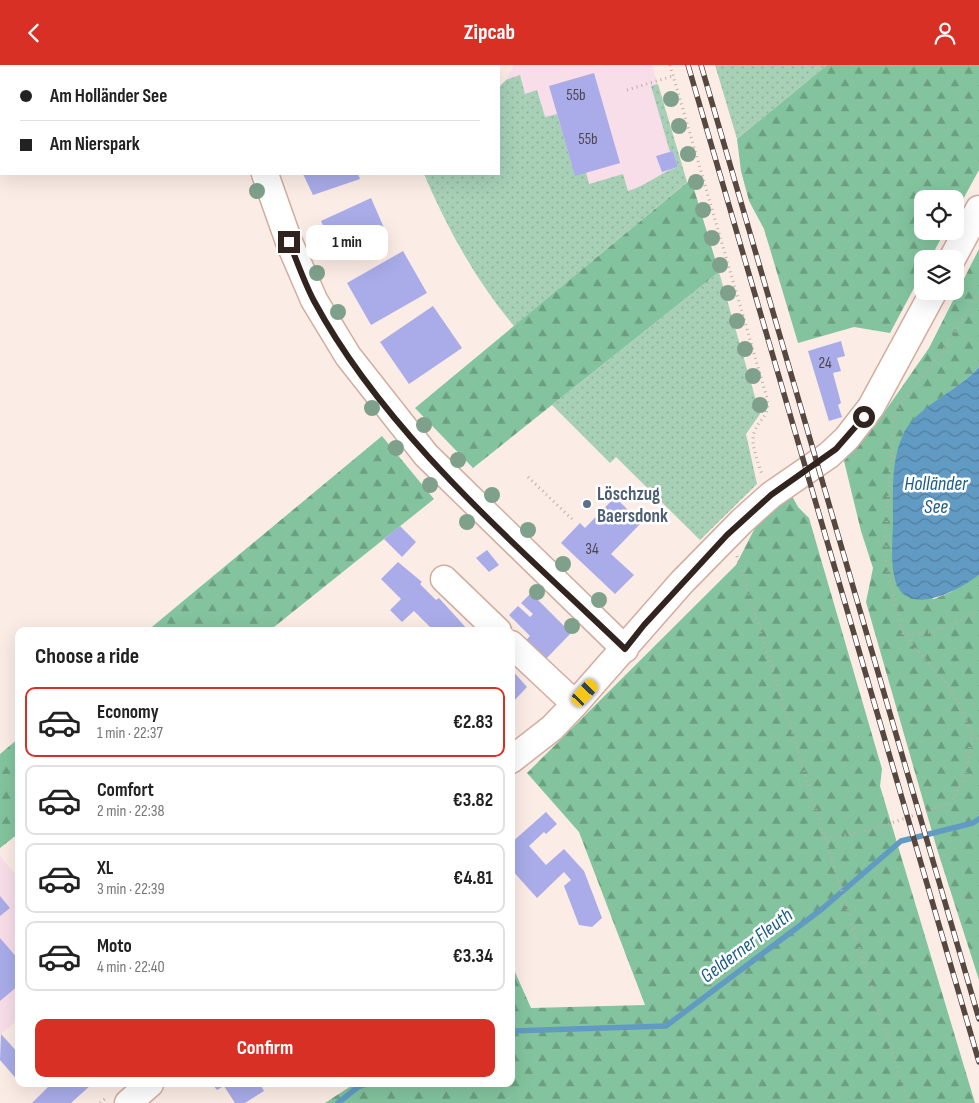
<!DOCTYPE html>
<html lang="en">
<head>
<meta charset="utf-8">
<style>
	:root { --surface:#fff; --page:#f2f2f2; --text:#222; --muted:#767676; --line:#e0e0e0; --accent:#d93025 }
	body { margin:0; font-family:"Sofia Sans Condensed",sans-serif; background:var(--page); color:var(--text); height:100vh; display:flex; flex-direction:column; font-size:19px; white-space:nowrap }
	* { box-sizing:border-box; margin:0 }
	p { font-size:16px; color:var(--muted) }
	.icon { flex:none; width:28px; height:28px; fill:none; stroke:currentColor; stroke-width:2; stroke-linecap:round; stroke-linejoin:round }
	.map { position:relative; flex:1; overflow:hidden }
	.panel { position:absolute; left:15px; top:562px; width:500px; height:460px; display:flex; flex-direction:column; background:var(--surface); border-radius:10px; box-shadow:0 5px 20px #0002 }
	.panel>* { flex:none }
	.hud { position:absolute; left:0px; top:0px; width:500px; height:110px; box-shadow:0 5px 20px #0002; display:grid; align-content:center; height:110px; padding:0 20px; background:var(--surface) }
	.controls { position:absolute; left:914px; top:125px; display:grid; gap:10px }
	.controls a { display:grid; place-items:center; width:50px; height:50px; border-radius:10px; background:var(--surface); box-shadow:0 5px 20px #0002; font-size:25px }
	.end { position:absolute; width:22px; height:22px; margin:-11px; border:6px solid #31231d; background:#fff; box-shadow:0 0 0 2px #fff }
	.from { border-radius:50% }
	.bubble { position:absolute; height:35px; border-radius:10px; background:var(--surface); box-shadow:0 5px 20px #0002; font-size:16px; font-weight:700; line-height:35px; text-align:center }
	.car { position:absolute; width:15px; height:30px; margin:-15px -8px; border-radius:6px; box-shadow:0 0 4px 1px #0007; background:linear-gradient(#f5c518 24%,#345 0 40%,#f5c518 0 76%,#345 0 86%,#f5c518 0) }
	.hud b { display:flex; align-items:center; gap:18px; height:48px; font-size:19px }
	.hud b+b { border-top:1px solid var(--line) }
	.hud i { width:12px; height:12px; background:var(--text) }
	ul { padding:0; list-style:none }
	li { display:flex; align-items:center; gap:15px; height:70px; margin:0 10px 8px; padding:0 10px; border:2px solid var(--line); border-radius:10px }
	li div { flex:1 }
	li b { display:block; font-size:19px }
	li em { font-style:normal; font-weight:700 }
	li.active { border-color:var(--accent) }
	li>.icon { width:45px; height:45px; stroke-width:1.5 }
	h2 { padding:0 20px; font-size:22px; line-height:60px }
	.action { display:flex; gap:10px; margin-top:auto; padding:10px 20px }
	.action a { flex:1; height:58px; border-radius:10px; background:var(--accent); color:#fff; font-size:20px; font-weight:700; line-height:58px; text-align:center }
	header { display:flex; justify-content:space-between; align-items:center; height:65px; padding:0 20px; background:var(--accent); color:#fff; font-size:22px; font-weight:700 }
	.map>svg:first-child { display:block }
	.commercial { fill:#f7dee8 }
	.grass { fill:url(#grass-dots) }
	.forest { fill:url(#forest-firs) }
	.water { fill:url(#water-waves) }
	.lines { fill:none; stroke-linecap:round; stroke-linejoin:round }
	.stream { stroke:#619bc3; stroke-width:5.5 }
	.building { fill:#a9ace8 }
	.minor-casing { stroke:#d1ad9e; stroke-width:29 }
	.path { stroke:#bdaea8; stroke-width:3; stroke-dasharray:1 4; stroke-linecap:butt }
	.minor { stroke:#fff; stroke-width:26 }
	.rail-casing { stroke:#564741; stroke-width:5.5 }
	.rail { stroke:#fff; stroke-width:4; stroke-dasharray:11; stroke-linecap:butt }
	.tree { fill:#7fa18b }
	.route { stroke:#31231d; stroke-width:6 }
	.service-dot { fill:#5c6f8a; stroke:#fff; stroke-width:2 }
	.labels { text-anchor:middle; stroke-width:5; stroke-linejoin:round; paint-order:stroke }
	.number-label { font-size:16px; fill:#4f4550 }
	.service-label { font-size:19px; font-weight:bold; fill:#4e5e75; stroke:#fff; text-anchor:start }
	.water-label { font-size:20px; font-style:italic; fill:#1b5d86; stroke:#fff }
</style>
</head>
<body>
<header><svg class="icon" aria-label="back" viewBox="0 0 24 24"><path d="M15 5l-7 7 7 7"/></svg>Zipcab<svg class="icon" aria-label="person" viewBox="0 0 24 24"><circle cx="12" cy="8" r="4"/><path d="M4 21q1-7 8-7t8 7"/></svg></header>
<div class="map">
<svg width="979" height="1038" viewBox="0 0 979 1038">
	<defs>
		<pattern id="grass-dots" width="8" height="8" patternUnits="userSpaceOnUse" patternTransform="scale(1.25)"><rect width="8" height="8" fill="#a7d0b7"/><path d="M2 2h.1M6 6h.1" fill="none" stroke="#90b29d" stroke-width="1.8" stroke-linecap="round"/></pattern>
		<pattern id="forest-firs" width="22" height="20" patternUnits="userSpaceOnUse" patternTransform="scale(1.25)"><rect width="22" height="20" fill="#83c49e"/><path d="M5 1l3.5 6h-7zM16 11l3.5 6h-7z" fill="#6c9f80"/></pattern>
		<pattern id="water-waves" width="16" height="10" patternUnits="userSpaceOnUse" patternTransform="scale(1.25)"><rect width="16" height="10" fill="#619bc3"/><path d="M0 5q4-4 8 0t8 0" fill="none" stroke="#517e9e"/></pattern>
	</defs>
	<rect width="100%" height="100%" fill="#fcece6"/>
	<path class="commercial" d="M514,0H652L687,117L589,198L506,15Z
		M0,791L19,813V954L0,970Z"/>
	<path class="grass" d="M715,0H827L737,74Z
		M520,10L525,29L537,25L545,52L557,49L575,110L586,107L589,119L623,109L628,126C646,121 659,108 678,102L673,86L670,87L651,21L658,19L687,117L514,261C476,216 447,163 424,109H499V22L506,15Z
		M719,207L760,349L746,369L757,419L700,475L616,392L610,398L552,340Z"/>
	<path class="forest" d="M827,0H979V105L955,149V134H922V166H945L930,194H922V208L890,268L854,262L798,278L764,164L749,136L741,106L737,74Z
		M691,114L719,207L473,403L415,343Z
		M979,184V302C955,328 919,340 902,372L893,489L899,524L934,534L951,527L979,510V915L937,784L866,537L873,503L861,466L844,396L874,362L929,283Z
		M382,371L434,434L269,566H147Z
		M791,429L798,442L809,453L882,704L880,721L975,1038H325L354,1019H511V898L531,943L645,940L579,767L527,708L736,500L760,453Z
		M19,673V768L0,783V689Z"/>
	<path class="water" d="M979,302V510C962,523 913,551 898,522C889,504 893,475 893,455C893,428 891,398 902,372C913,343 957,327 979,302Z"/>
	<g class="lines">
		<path class="stream" d="M511,966L666,961L822,844L901,776L973,758L979,754
			M338,1038L358,1022L367,1019"/>
	</g>
	<path class="building" d="M594,8L620,98L575,111L549,21Z
		M673,86L678,102L662,107L656,91Z
		M303,109H358L360,114L313,130Z
		M371,133L388,172L338,195L321,156Z
		M403,186L427,228L371,260L347,218Z
		M433,241L462,283L409,319L380,277Z
		M841,276L845,291L837,293L841,306L833,308L841,338L838,340L842,352L829,356L808,286Z
		M615,432L641,458L611,489L634,510L615,529L561,478L580,458L585,463Z
		M400,461L416,477L402,492L384,474Z
		M487,485L499,500L489,507L476,493Z
		M398,497L422,517L420,519L436,535L439,533L469,566H434L414,546L402,557L390,545L401,534L381,514Z
		M531,528L571,568L542,598L522,579L530,571L509,550L518,541L530,552L533,549L521,538Z
		M511,604L527,622L511,639Z
		M546,747L557,759L546,769L544,767L529,781L546,800L564,784L584,806L602,853L592,862L579,860L564,821L571,815L564,807L537,833L511,804V778Z
		M0,831L10,843L0,851Z
		M0,873L19,895V920L0,936Z
		M1,969L19,989V1017L0,995Z
		M51,1019H92L71,1038H32Z
		M212,1019H260L264,1026L245,1038H235L224,1021L217,1025Z"/>
	<g class="lines">
		<g class="minor-casing">
			<path id="minor" d="M239,0V1
				M458,1L460,0
				M265,109L289,177L314,235L348,291L426,390L625,584
				M952,194L979,144
				M444,514L498,566
				M511,579L575,639
				M511,695L552,663L575,639L682,517L742,456L771,430L829,390L847,373L871,342L934,226
				M128,1038L150,1019"/>
		</g>
		<path class="path" d="M670,0L767,333C770,354 759,352 754,368C750,380 759,398 762,410
			M627,25L673,11
			M979,228L944,284L906,332L894,350L886,463V496L902,568C932,572 952,559 979,547
			M528,412L572,454
			M737,491L908,1038
			M902,568L953,627L972,669L979,676
			M825,774L876,763L951,738L965,711L972,669
			M100,1038L106,1033"/>
		<use href="#minor" class="minor"/>
		<g class="rail-casing">
			<path id="rail" d="M688,0L979,997
				M701,0L979,954"/>
		</g>
		<use href="#rail" class="rail"/>
	</g>
	<g class="tree">
		<circle cx="671" cy="34" r="8"/>
		<circle cx="679" cy="61" r="8"/>
		<circle cx="688" cy="89" r="8"/>
		<circle cx="696" cy="117" r="8"/>
		<circle cx="257" cy="126" r="8"/>
		<circle cx="703" cy="145" r="8"/>
		<circle cx="712" cy="173" r="8"/>
		<circle cx="720" cy="200" r="8"/>
		<circle cx="317" cy="208" r="8"/>
		<circle cx="728" cy="228" r="8"/>
		<circle cx="338" cy="247" r="8"/>
		<circle cx="737" cy="256" r="8"/>
		<circle cx="745" cy="284" r="8"/>
		<circle cx="753" cy="311" r="8"/>
		<circle cx="760" cy="340" r="8"/>
		<circle cx="372" cy="343" r="8"/>
		<circle cx="424" cy="360" r="8"/>
		<circle cx="396" cy="383" r="8"/>
		<circle cx="458" cy="395" r="8"/>
		<circle cx="430" cy="420" r="8"/>
		<circle cx="492" cy="430" r="8"/>
		<circle cx="467" cy="457" r="8"/>
		<circle cx="528" cy="465" r="8"/>
		<circle cx="563" cy="499" r="8"/>
		<circle cx="537" cy="527" r="8"/>
		<circle cx="599" cy="535" r="8"/>
		<circle cx="572" cy="561" r="8"/>
	</g>
	<g class="lines">
		<path class="route" d="M289,177C297,196 304,217 314,236C386,370 516,479 625,584L644,560L727,470L771,430L836,384L864,352"/>
	</g>
	<circle class="service-dot" cx="587" cy="439" r="5"/>
	<g class="labels">
		<g class="number-label">
			<text x="576" y="35">55b</text>
			<text x="588" y="79">55b</text>
			<text x="825" y="303">24</text>
			<text x="592" y="489">34</text>
		</g>
		<g class="service-label">
			<text x="597" y="435">Löschzug<tspan x="597" dy="22">Baersdonk</tspan></text>
		</g>
		<g class="water-label">
			<text x="936" y="425">Holländer<tspan x="936" dy="23">See</tspan></text>
			<text transform="translate(746 880) rotate(-37)" y="7">Gelderner Fleuth</text>
		</g>
	</g>
</svg>
<div class="controls">
<a><svg class="icon" aria-label="locate" viewBox="0 0 24 24"><circle cx="12" cy="12" r="6"/><path d="M12 2v4M12 18v4M2 12h4M18 12h4"/></svg></a>
<a><svg class="icon" aria-label="layers" viewBox="0 0 24 24"><path d="M12 4l9 5-9 5-9-5zM3 14l9 5 9-5"/></svg></a>
</div>
<i class="end from" style="left:864px;top:352px"></i>
<i class="end" style="left:289px;top:177px"></i>
<div class="bubble" style="left:306px;top:160px;width:82px">1 min</div>
<i class="car" style="left:585px;top:628px;rotate:43deg"></i>
<div class="hud">
<b><i class="from"></i>Am Holländer See</b>
<b><i></i>Am Nierspark</b>
</div>
<section class="panel">
<h2>Choose a ride</h2>
<ul>
<li class="active"><svg class="icon" aria-label="car" viewBox="0 0 24 24"><path d="M5 17H2v-5l4-1 3-4h7l3 4 3 1v5h-3M9 17h6M6 11h13"/><circle cx="7" cy="17" r="2"/><circle cx="17" cy="17" r="2"/></svg><div><b>Economy</b><p>1 min · 22:37</p></div><em>€2.83</em></li>
<li><svg class="icon" aria-label="car" viewBox="0 0 24 24"><path d="M5 17H2v-5l4-1 3-4h7l3 4 3 1v5h-3M9 17h6M6 11h13"/><circle cx="7" cy="17" r="2"/><circle cx="17" cy="17" r="2"/></svg><div><b>Comfort</b><p>2 min · 22:38</p></div><em>€3.82</em></li>
<li><svg class="icon" aria-label="car" viewBox="0 0 24 24"><path d="M5 17H2v-5l4-1 3-4h7l3 4 3 1v5h-3M9 17h6M6 11h13"/><circle cx="7" cy="17" r="2"/><circle cx="17" cy="17" r="2"/></svg><div><b>XL</b><p>3 min · 22:39</p></div><em>€4.81</em></li>
<li><svg class="icon" aria-label="car" viewBox="0 0 24 24"><path d="M5 17H2v-5l4-1 3-4h7l3 4 3 1v5h-3M9 17h6M6 11h13"/><circle cx="7" cy="17" r="2"/><circle cx="17" cy="17" r="2"/></svg><div><b>Moto</b><p>4 min · 22:40</p></div><em>€3.34</em></li>
</ul>
<div class="action"><a>Confirm</a></div>
</section>
</div>
</body>
</html>
